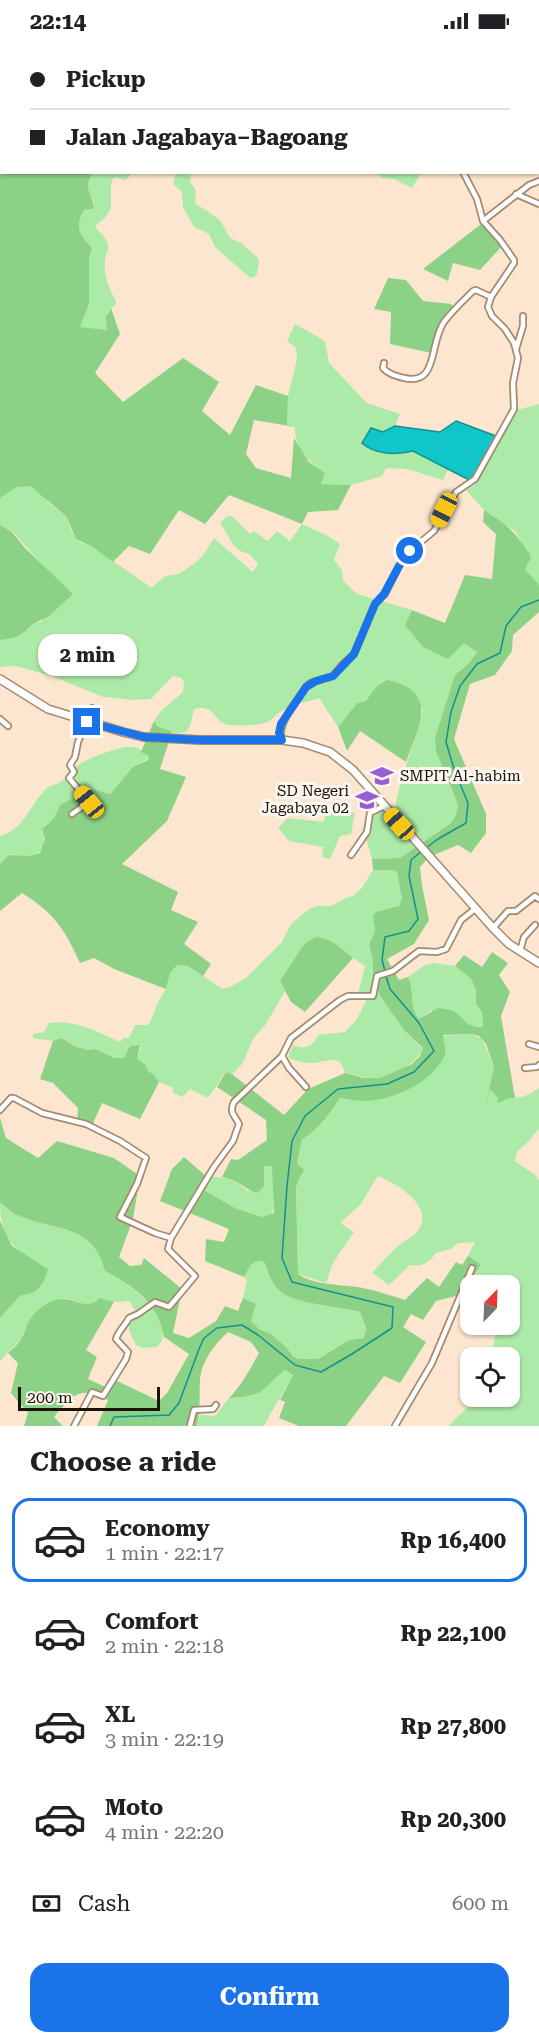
<!DOCTYPE html>
<html lang="en">
<head>
<meta charset="utf-8">
<style>
	:root { --surface:#fff; --page:#f6f6f6; --text:#202124; --muted:#757577; --line:#e0e0e0; --accent:#1a73e8 }
	body { margin:0; font-family:"Roboto Serif",serif; background:var(--page); color:var(--text); height:100vh; display:flex; flex-direction:column; font-size:22px; white-space:nowrap }
	* { box-sizing:border-box; margin:0 }
	p { font-size:20px; color:var(--muted) }
	.icon { flex:none; width:33px; height:33px; fill:none; stroke:currentColor; stroke-width:2; stroke-linecap:round; stroke-linejoin:round }
	.map { position:relative; height:1384px; overflow:hidden }
	.drawer { display:flex; flex-direction:column; background:var(--surface); flex:1 }
	.drawer>* { flex:none }
	.guide { position:absolute; left:0px; top:0px; width:540px; height:132px; box-shadow:0 2px 4px #0004; display:grid; align-content:center; height:132px; padding:0 30px; background:var(--surface) }
	.needle { width:39px; rotate:23deg }
	.fabs { position:absolute; left:460px; top:1233px; display:grid; gap:12px }
	.fabs a { display:grid; place-items:center; width:60px; height:60px; border-radius:12px; background:var(--surface); box-shadow:0 2px 4px #0004; font-size:30px }
	.scale { position:absolute; left:18px; bottom:15px; width:142px; box-sizing:border-box; padding-left:6px; border:3px solid #1a1107; border-top:0; font-size:16px; line-height:21px; white-space:nowrap; color:#1a1107; -webkit-text-stroke:4px #fdf7f1; paint-order:stroke }
	.end { position:absolute; width:27px; height:27px; margin:-14px; border:8px solid #1a73e8; background:#fff; box-shadow:0 0 0 3px #fff }
	.from { border-radius:50% }
	.bubble { position:absolute; height:42px; border-radius:18px; background:var(--surface); box-shadow:0 2px 4px #0004; font-size:20px; font-weight:700; line-height:42px; text-align:center }
	.car { position:absolute; width:18px; height:36px; margin:-18px -9px; border-radius:8px; box-shadow:0 0 4px 2px #0007; background:linear-gradient(#f5c518 24%,#345 0 40%,#f5c518 0 76%,#345 0 86%,#f5c518 0) }
	.guide b { display:flex; align-items:center; gap:21px; height:57px; font-size:22px }
	.guide b+b { border-top:2px solid var(--line) }
	.guide i { width:15px; height:15px; background:var(--text) }
	ul { padding:0; list-style:none }
	li { display:flex; align-items:center; gap:18px; height:84px; margin:0 12px 9px; padding:0 18px; border:3px solid transparent; border-radius:18px }
	li div { flex:1 }
	li b { display:block; font-size:22px }
	li em { font-style:normal; font-weight:700 }
	li.selected { border-color:var(--accent) }
	li>.icon { width:54px; height:54px; stroke-width:1.5 }
	h2 { padding:0 30px; font-size:27px; line-height:72px }
	.pay { display:flex; align-items:center; gap:15px; height:66px; padding:0 30px; font-size:22px }
	.pay p { margin-inline-start:auto }
	.action { display:flex; gap:12px; margin-top:auto; padding:12px 30px }
	.action a { flex:1; height:69px; border-radius:18px; background:var(--accent); color:#fff; font-size:24px; font-weight:700; line-height:69px; text-align:center }
	.status { display:flex; justify-content:space-between; align-items:center; height:42px; padding:0 30px; background:var(--surface); direction:ltr }
	.status svg { height:16px; fill:currentColor }
	.map>svg:first-child { display:block }
	.green { fill:#aceba7 }
	.forest { fill:#8cd286 }
	.water { fill:#10c6c9; stroke:#13908f; stroke-width:1.5 }
	.lines { fill:none; stroke-linecap:round; stroke-linejoin:round }
	.stream { stroke:#13908f; stroke-width:1.5 }
	.street-casing { stroke:#a48b70; stroke-width:8 }
	.secondary-casing { stroke:#a48b70; stroke-width:10 }
	.street { stroke:#fff; stroke-width:4.5 }
	.secondary { stroke:#fff; stroke-width:7 }
	.route { stroke:#1a73e8; stroke-width:8 }
	.labels { text-anchor:middle; stroke-width:6; stroke-linejoin:round; paint-order:stroke }
	.poi-label { font-size:15px; fill:#1a1107; stroke:#fdf7f1; text-anchor:start }
</style>
</head>
<body>
<div class="status"><b>22:14</b><svg viewBox="0 0 49 12"><path d="M0 12V9h3v3zM5 12V6h3v6zM10 12V3h3v9zM15 12V0h3v12zM26 1h20v11H26zM47 4h2v5h-2z"/></svg></div>
<div class="map">
<svg width="539" height="1384" viewBox="0 0 539 1384">
	<rect width="100%" height="100%" fill="#fde6cf"/>
	<path class="green" d="M92,131H131L130,134L125,138L116,135L112,138C107,162 120,165 95,184C98,191 107,194 108,203C109,208 106,212 105,217C103,232 109,246 116,259L115,263L108,269V286L104,288L80,285L89,262V218L92,206C80,192 74,186 84,168L92,167L94,160C86,149 86,142 92,131Z
		M176,131H191L190,140L196,148L195,161L220,178L230,196L241,201L257,215L259,219L257,232L253,236L249,235L215,205L209,192L194,185L183,165L182,150L173,142Z
		M376,131H418L420,133L412,146L394,137L383,136Z
		M295,282L325,299L329,321L367,361L400,372L395,384L362,401C376,413 396,413 412,409L448,428L443,438L407,427L386,426L382,434L351,443L321,442L325,431C309,420 294,406 295,385L287,384L288,354L297,317L296,306L287,299Z
		M539,362V543L525,527L529,508L522,503L516,490L484,468L466,448L475,443L517,368Z
		M24,443L30,444L43,454L49,461L66,474L72,491L80,500L91,504L152,546L165,534L179,532L195,521L204,512L214,496L253,530L258,522L248,511C232,510 229,492 220,481L227,474H232L250,492L254,489L268,499L277,489L290,499L302,482L328,494L340,502L334,518L342,528L343,539L357,552L412,568L405,583L464,600L477,610L470,620L459,629L447,738L458,763L456,773L451,781L400,816L372,817L366,796L370,777L382,768L395,767C400,732 416,701 423,667L376,645L366,660L357,661L338,685L319,656C308,660 293,662 283,668C277,671 273,677 268,680C261,683 238,684 230,683C212,681 217,661 194,667C192,673 192,681 189,686C181,698 161,687 154,679L161,669L183,650L184,640L181,636L173,634L151,657L135,658L103,655L52,634L16,624L0,625V598L22,592L33,582L42,579L46,527L13,490L0,483V456L17,445Z
		M125,705H136L149,714V716L133,725L110,752L92,747L61,762L53,777L45,783L42,790C45,795 45,798 43,804C38,818 23,815 12,812L0,822V794C23,788 29,765 45,748C49,743 56,743 61,740C66,736 69,730 74,726C88,715 107,710 125,705Z
		M328,766L355,771L351,792L340,794L330,817L322,815L323,805L289,799L278,786L288,776L323,780Z
		M373,828H392L397,830L402,857L401,862C393,869 379,866 373,874L375,889L369,903L373,918V930L380,954L404,988L423,1007C418,1020 394,1034 380,1036C368,1038 357,1033 345,1031C340,1011 328,1020 313,1021C303,1021 296,1019 288,1015L293,1003C306,1008 313,1005 318,993L345,990L357,977L367,957L366,955L358,952L365,924L322,895L300,908L280,939L285,949L266,982L253,997L243,1021L232,1032L226,1030C220,1036 215,1048 208,1056L190,1047L182,1055L173,1051V1046L159,1040L153,1032L148,1029L146,1023L137,1017L141,1005L130,1004L124,1016H114L96,1007L88,1008L74,1004L63,996L53,999L32,996L34,992L44,990L49,981C74,977 98,990 120,1000L123,996H129L135,983H147L150,981L157,962L166,947L170,931L176,923L188,924L219,945L223,947L232,944L246,936L282,900L291,882L309,867L317,864H331L346,856L353,854L361,847Z
		M434,921L455,924L471,937L476,948V962L482,970L483,985L471,984L452,969H430L419,978C409,968 415,950 408,935L425,923Z
		M471,992L482,997L494,1025L490,1046C510,1056 518,1061 539,1046V1087C535,1091 532,1095 529,1099C521,1107 516,1107 515,1119L535,1133L539,1139V1384H448L468,1365L471,1355L510,1354V1316L491,1315L495,1294L501,1283L510,1282V1244H471V1247L469,1246L481,1222L468,1214L475,1200L458,1201L451,1207L436,1211C429,1221 422,1225 410,1223L389,1243L372,1231C382,1221 391,1209 402,1201C407,1197 413,1195 417,1190C437,1165 397,1142 378,1134L360,1163L340,1181L354,1190L333,1221L326,1241L298,1232L296,1145L303,1132L297,1122L302,1097C316,1092 332,1069 340,1056L363,1059L446,1007L442,994Z
		M266,1123L272,1124C274,1132 274,1167 272,1173L262,1175L235,1166L202,1147L206,1134L230,1136L248,1149L264,1144V1124Z
		M0,1161C5,1164 10,1169 15,1172C51,1190 93,1179 105,1229C127,1241 170,1268 162,1299L157,1305L143,1306L136,1303C129,1288 124,1284 136,1270L129,1259L114,1260L99,1256L89,1264L65,1256L53,1259L44,1263L29,1279L21,1297L0,1319V1276L20,1254L32,1251L46,1225C14,1209 0,1197 0,1161Z
		M255,1219H262L265,1221C267,1230 274,1245 281,1250C298,1263 339,1264 360,1270L366,1286L364,1296L349,1298L318,1317H299L293,1314L286,1305L271,1292L259,1288L251,1279L256,1262L243,1256L247,1239L244,1235L250,1224Z
		M285,1328L293,1332C284,1351 273,1366 264,1384H197L200,1373L215,1374L229,1356C239,1355 255,1355 263,1348C271,1342 276,1334 285,1328Z"/>
	<path class="forest" d="M0,89H1L2,130L92,131C84,148 90,148 94,164L92,167L84,168C74,186 80,192 92,206L89,218V262L80,285L107,288L106,275L111,266L120,292L95,331L123,360L183,316L219,340L202,369L230,393L256,343L288,354L287,383L295,385L254,378L246,412L256,426L291,436L294,396L309,420L325,431L321,442L351,443L338,468L308,470L302,482L229,453L205,482L179,468L150,512L129,504L113,520L91,504L76,497L66,474L30,444L17,445L0,456Z
		M485,179L502,204L480,228L453,221L448,239L423,227Z
		M388,236L406,238L423,259L451,262L458,269L440,284L431,311L390,302L391,270L374,267Z
		M484,468C500,479 510,484 521,500C525,506 529,508 531,516L525,527L539,543V570L513,593L512,609L495,633L470,642L454,697L486,772V791L471,811L458,803L429,815L420,825L422,844L429,878L414,902L387,917L399,938L408,935C415,949 409,967 419,977L438,966C442,967 449,967 453,969C465,976 465,986 483,985L482,970L476,962V948L471,937L455,924L464,913L482,925L492,910L508,921L499,933L510,950L501,974L515,1056H510L497,1061L498,1056L490,1047L485,1067L494,1025L486,1002L479,994L471,992L443,993C443,1000 448,1008 444,1015C430,1042 393,1058 364,1059C356,1059 348,1057 340,1056C332,1069 315,1092 302,1097L297,1122L304,1128L296,1145L298,1232C315,1244 343,1242 363,1246C378,1249 392,1254 405,1258L427,1236L439,1245L456,1220L462,1223L468,1214L481,1222L464,1252L436,1259L423,1278L411,1272L403,1285L426,1300L400,1341L384,1334L346,1384H299L279,1376L285,1360L280,1358L293,1333L285,1328C276,1335 271,1341 263,1348C255,1355 239,1355 229,1356C243,1342 249,1328 259,1311L251,1300L228,1290C215,1302 202,1318 200,1337C199,1353 201,1368 197,1384H97L108,1358C79,1343 73,1353 54,1375L62,1383L61,1384H24L28,1371L11,1351L18,1321L8,1311C13,1307 18,1302 21,1297C25,1291 26,1284 29,1279C34,1270 45,1261 55,1258C73,1253 86,1271 99,1256L114,1260L86,1308L97,1315L88,1337L110,1347L115,1338L159,1359L167,1351L189,1312L164,1295C158,1260 134,1245 105,1229C93,1179 51,1190 15,1172C10,1169 5,1164 0,1161V1076L6,1096L38,1116L57,1099L114,1116L140,1134L133,1177L119,1215L130,1224L141,1223L144,1216L182,1247L173,1291L189,1296L216,1279L225,1264L238,1269L243,1256L256,1262L251,1279L259,1287L271,1292L286,1305L293,1314L299,1317H318L349,1298L364,1296L366,1286L360,1270C339,1264 298,1263 281,1250C274,1245 267,1230 265,1221C254,1214 249,1226 244,1235L205,1219L206,1197L224,1200L229,1187L160,1159L172,1127L184,1115L206,1134L202,1147L235,1166L262,1175L274,1171L272,1124H264V1144L257,1151C244,1147 235,1136 222,1135L231,1117L238,1118L267,1098L266,1078L217,1045L226,1030L232,1032L284,1073L308,1047L345,1031L364,1036H380L412,1022L420,1014L423,1006L404,988L380,954L373,930V918L369,903L375,889L373,874L376,870L399,864L402,857L397,830L392,828H373L372,817L400,816L451,781L456,773L458,763L436,709L435,696L455,633L470,620L477,610L464,601L448,617L423,605L405,583L412,568L445,581L465,533L492,537L496,492L483,480Z
		M0,483L12,490L25,506L73,552L49,574L33,582L22,592L13,596L0,598Z
		M387,638C440,649 419,684 406,720L360,689L347,709L338,685L357,661L366,659L376,645Z
		M154,679L158,684L172,690L160,727L186,735L167,779L122,822L178,850L171,868L198,880L184,902L211,922L203,934L188,924L177,923L170,931L166,947L114,927L94,916L80,921C64,886 54,871 22,851L0,869V822L9,813L30,814L40,811L45,797L42,787L53,777L61,762L92,747L110,752L133,725L148,718L149,714L141,710Z
		M316,895C330,895 343,908 353,916L305,970L291,960L280,939L300,908L307,900Z
		M62,996L74,1004L88,1008L96,1007L114,1016H124L130,1004L140,1003L137,1017L146,1023L148,1029L153,1032L159,1040L140,1077L102,1061L91,1086L77,1081L78,1066L53,1041L40,1037L53,999Z
		M0,1179L12,1204L48,1227L44,1239L37,1248L32,1251L20,1254L0,1276Z"/>
	<path class="water" d="M456,379L496,394L471,439L413,409C396,413 375,413 362,401L371,386L383,390L395,384L440,390Z"/>
	<g class="lines">
		<path class="stream" d="M426,806L438,797L466,781L468,761L454,727L446,700L451,670L460,644L477,622L500,611L506,584L521,565L539,558
			M385,929L382,918L385,895L409,889L418,877L409,834L411,818L422,809
			M110,1384L114,1375L169,1373L179,1361L199,1307L204,1296L217,1286L242,1283L258,1293L295,1323L321,1330L352,1312L392,1286L393,1265L292,1240L282,1216L287,1144L292,1099L305,1074L338,1047L387,1042L414,1030L434,1009L419,981L390,947L386,934"/>
		<g class="street-casing">
			<path id="street" d="M419,0L420,2
				M516,152L539,162
				M483,179L529,143L539,139
				M516,307L523,284V274
				M384,321L383,326C388,332 396,334 404,336C439,344 429,301 444,280C452,269 463,259 473,249L476,248L491,255
				M0,677L8,684
				M282,698C276,681 297,660 306,645L310,641L333,634L342,623L354,612L375,562L385,552L399,524L410,509L434,489L456,450L475,437L514,367L513,341L518,316L514,301L505,287L492,274L488,265L491,255L514,221V218L500,198L483,179L477,157L463,130
				M72,772L89,760L69,736L74,730L70,723L75,715L78,700L92,666
				M351,813L367,790L370,771L384,764
				M493,886L508,869H516L535,854L539,857
				M520,909L524,895L535,883
				M529,1002L539,1005
				M525,1026L537,1025L539,1023
				M306,1045L289,1026L282,1014L291,996L340,958L348,954H373L377,934L393,929L419,909L437,910L446,907L461,878L475,867
				M0,1068L11,1056H14L42,1071L86,1082L120,1099L146,1116L137,1142L120,1175L155,1191L171,1196
				M74,1384L92,1350L103,1354L126,1317L128,1310L116,1297C119,1288 125,1284 129,1276L138,1272L155,1260L169,1265L195,1234L168,1207L171,1196L214,1125L233,1099L239,1082C234,1072 229,1071 234,1060L282,1014
				M190,1384L194,1368L213,1367L216,1363
				M395,1384L432,1321L472,1226"/>
		</g>
		<g class="secondary-casing">
			<path id="secondary" d="M0,637L48,667L123,690L144,695L200,698H282L303,701L330,710L353,728L493,886L509,902L539,921"/>
		</g>
		<use href="#street" class="street"/>
		<use href="#secondary" class="secondary"/>
	</g>
	<g class="lines">
		<path class="route" d="M87,680L144,695L200,698H282L279,691L281,682L306,645L316,639L333,634L354,612L375,562L384,552L399,524L410,509"/>
	</g>
	<defs>
		<g id="school-bare" transform="scale(1.8)"><path d="M0-5L7-2L0 1L-7-2ZM-4 1L0 2.5L4 1V4Q0 6-4 4Z" fill="#995dd4" stroke="#fdf7f1" stroke-width="2.5" paint-order="stroke"/></g>
	</defs>
	<g fill-rule="evenodd">
		<use href="#school-bare" x="382" y="734"/>
		<use href="#school-bare" x="367" y="758"/>
	</g>
	<g class="labels">
		<g class="poi-label">
			<text x="400" y="739">SMPIT Al-habim</text>
			<text x="349" y="754" text-anchor="end">SD Negeri<tspan x="349" dy="17">Jagabaya 02</tspan></text>
		</g>
	</g>
</svg>
<div class="fabs">
<a><svg class="needle" viewBox="-14 -14 28 28"><path d="M0-13l5 13h-10z" fill="#e53935"/><path d="M0 13l5-13h-10z" fill="#757577"/></svg></a>
<a><svg class="icon" aria-label="locate" viewBox="0 0 24 24"><circle cx="12" cy="12" r="6"/><path d="M12 2v4M12 18v4M2 12h4M18 12h4"/></svg></a>
</div>
<div class="scale">200 m</div>
<i class="end from" style="left:410px;top:509px"></i>
<i class="end" style="left:87px;top:680px"></i>
<div class="bubble" style="left:38px;top:592px;width:99px">2 min</div>
<i class="car" style="left:444px;top:468px;rotate:206deg"></i>
<i class="car" style="left:89px;top:760px;rotate:321deg"></i>
<i class="car" style="left:399px;top:782px;rotate:318deg"></i>
<div class="guide">
<b><i class="from"></i>Pickup</b>
<b><i></i>Jalan Jagabaya–Bagoang</b>
</div>
</div>
<section class="drawer">
<h2>Choose a ride</h2>
<ul>
<li class="selected"><svg class="icon" aria-label="car" viewBox="0 0 24 24"><path d="M5 17H2v-5l4-1 3-4h7l3 4 3 1v5h-3M9 17h6M6 11h13"/><circle cx="7" cy="17" r="2"/><circle cx="17" cy="17" r="2"/></svg><div><b>Economy</b><p>1 min · 22:17</p></div><em>Rp 16,400</em></li>
<li><svg class="icon" aria-label="car" viewBox="0 0 24 24"><path d="M5 17H2v-5l4-1 3-4h7l3 4 3 1v5h-3M9 17h6M6 11h13"/><circle cx="7" cy="17" r="2"/><circle cx="17" cy="17" r="2"/></svg><div><b>Comfort</b><p>2 min · 22:18</p></div><em>Rp 22,100</em></li>
<li><svg class="icon" aria-label="car" viewBox="0 0 24 24"><path d="M5 17H2v-5l4-1 3-4h7l3 4 3 1v5h-3M9 17h6M6 11h13"/><circle cx="7" cy="17" r="2"/><circle cx="17" cy="17" r="2"/></svg><div><b>XL</b><p>3 min · 22:19</p></div><em>Rp 27,800</em></li>
<li><svg class="icon" aria-label="car" viewBox="0 0 24 24"><path d="M5 17H2v-5l4-1 3-4h7l3 4 3 1v5h-3M9 17h6M6 11h13"/><circle cx="7" cy="17" r="2"/><circle cx="17" cy="17" r="2"/></svg><div><b>Moto</b><p>4 min · 22:20</p></div><em>Rp 20,300</em></li>
</ul>
<div class="pay"><svg class="icon" aria-label="cash" viewBox="0 0 24 24"><path d="M3 7h18v10H3z"/><circle cx="12" cy="12" r="2"/></svg>Cash<p>600 m</p></div>
<div class="action"><a>Confirm</a></div>
</section>
</body>
</html>
